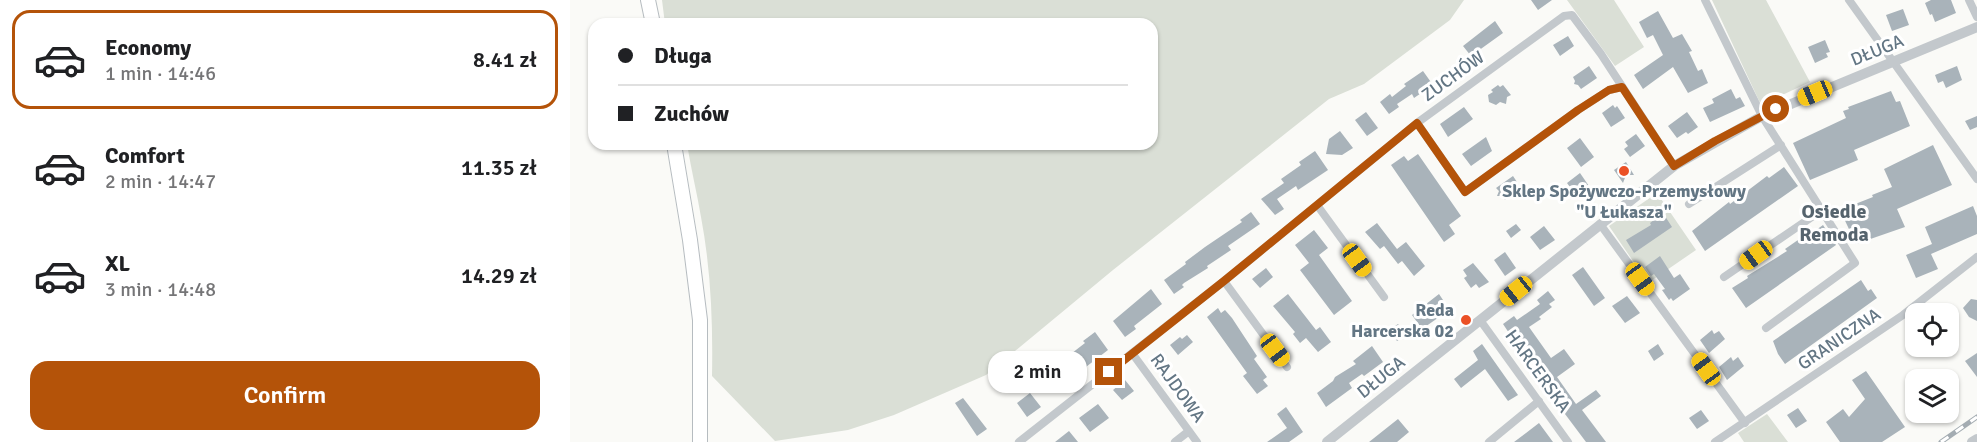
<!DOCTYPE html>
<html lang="en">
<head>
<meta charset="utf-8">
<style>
	:root { --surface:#fff; --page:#f2f2f2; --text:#202124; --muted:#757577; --line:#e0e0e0; --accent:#b45309 }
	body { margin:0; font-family:Signika,sans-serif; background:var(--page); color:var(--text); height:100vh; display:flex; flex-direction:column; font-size:22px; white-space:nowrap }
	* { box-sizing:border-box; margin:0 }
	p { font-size:20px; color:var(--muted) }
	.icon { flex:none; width:33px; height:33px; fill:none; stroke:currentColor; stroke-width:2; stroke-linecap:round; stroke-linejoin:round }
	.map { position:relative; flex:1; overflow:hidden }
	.drawer { display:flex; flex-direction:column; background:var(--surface); width:570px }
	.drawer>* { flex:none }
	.banner { position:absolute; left:18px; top:18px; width:570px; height:132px; border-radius:18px; box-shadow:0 2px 4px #0004; display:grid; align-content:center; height:132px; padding:0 30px; background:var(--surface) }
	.tools { position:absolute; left:1335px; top:303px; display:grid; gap:12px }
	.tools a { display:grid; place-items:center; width:54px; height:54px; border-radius:12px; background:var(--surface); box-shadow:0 2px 4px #0004; font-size:30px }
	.end { position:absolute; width:27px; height:27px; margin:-14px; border:8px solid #b45309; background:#fff; box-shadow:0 0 0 3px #fff }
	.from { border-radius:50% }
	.bubble { position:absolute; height:42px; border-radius:18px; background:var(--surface); box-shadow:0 2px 4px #0004; font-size:20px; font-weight:600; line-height:42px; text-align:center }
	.car { position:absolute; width:18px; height:36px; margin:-18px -9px; border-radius:8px; box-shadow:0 0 4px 2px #0007; background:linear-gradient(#f5c518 24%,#345 0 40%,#f5c518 0 76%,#345 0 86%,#f5c518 0) }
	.banner b { display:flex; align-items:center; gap:21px; height:57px; font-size:22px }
	.banner b+b { border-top:2px solid var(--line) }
	.banner i { width:15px; height:15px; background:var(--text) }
	ul { padding:10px 0 0; list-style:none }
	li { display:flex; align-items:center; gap:18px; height:99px; margin:0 12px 9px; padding:0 18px; border:3px solid transparent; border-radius:18px }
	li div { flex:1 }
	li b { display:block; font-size:22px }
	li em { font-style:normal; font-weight:600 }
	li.active { border-color:var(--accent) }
	li>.icon { width:54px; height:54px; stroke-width:1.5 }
	.button { display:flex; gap:12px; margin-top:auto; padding:12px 30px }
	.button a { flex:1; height:69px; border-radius:18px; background:var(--accent); color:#fff; font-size:24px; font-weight:600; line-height:69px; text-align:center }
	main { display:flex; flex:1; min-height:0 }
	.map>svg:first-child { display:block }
	.green { fill:#dadfd6 }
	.building { fill:#a9b3ba }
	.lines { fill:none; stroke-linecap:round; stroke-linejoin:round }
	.primary-casing { stroke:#b6bcc0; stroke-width:16 }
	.minor { stroke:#c3c8cc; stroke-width:8 }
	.tertiary { stroke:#c3c8cc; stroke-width:10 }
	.primary { stroke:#fff; stroke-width:14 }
	.rail-casing { stroke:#a4acb2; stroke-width:5 }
	.rail { stroke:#fff; stroke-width:3; stroke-dasharray:9; stroke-linecap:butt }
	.route { stroke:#b45309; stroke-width:8 }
	.poi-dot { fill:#eb5126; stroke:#fff; stroke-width:2 }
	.labels { text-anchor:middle; stroke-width:6; stroke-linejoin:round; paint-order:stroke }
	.street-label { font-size:18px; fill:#637684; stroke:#fff }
	.poi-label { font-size:18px; font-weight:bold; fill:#637684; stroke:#fff }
	.neighbourhood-label { font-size:20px; font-weight:bold; fill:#56646e; stroke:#fff }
</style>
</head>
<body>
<main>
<section class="drawer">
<ul>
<li class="active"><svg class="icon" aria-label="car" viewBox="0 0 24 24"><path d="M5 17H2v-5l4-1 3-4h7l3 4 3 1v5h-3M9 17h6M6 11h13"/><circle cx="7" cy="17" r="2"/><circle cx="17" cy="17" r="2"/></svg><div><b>Economy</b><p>1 min · 14:46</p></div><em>8.41 zł</em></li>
<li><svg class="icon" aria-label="car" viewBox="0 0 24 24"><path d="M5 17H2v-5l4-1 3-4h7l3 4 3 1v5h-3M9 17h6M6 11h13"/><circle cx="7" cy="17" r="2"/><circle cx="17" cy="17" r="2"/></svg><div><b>Comfort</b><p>2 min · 14:47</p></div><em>11.35 zł</em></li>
<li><svg class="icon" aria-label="car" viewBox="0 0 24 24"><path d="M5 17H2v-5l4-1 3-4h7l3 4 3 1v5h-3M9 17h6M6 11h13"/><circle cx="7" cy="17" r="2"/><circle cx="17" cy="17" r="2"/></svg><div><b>XL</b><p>3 min · 14:48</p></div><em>14.29 zł</em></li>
</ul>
<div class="button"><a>Confirm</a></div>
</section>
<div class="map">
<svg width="1407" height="442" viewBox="0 0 1407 442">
	<rect width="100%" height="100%" fill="#fafaf7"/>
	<path class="green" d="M92,0H894L880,20L794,84L759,99L543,270L416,375L324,415L278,430L205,441L142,376C143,323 141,270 131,217C127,193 121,169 117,144H582V24H95Z
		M997,0H1044L1074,47L1045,66Z
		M1142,0H1196L1240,82L1191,105Z
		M1087,193L1126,250L1078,283L1039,226Z
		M1197,414L1218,442H1174L1168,433Z"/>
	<path class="building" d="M961,0H982L968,10Z
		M1361,0H1381L1386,13L1365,22L1362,14L1360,15L1355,3Z
		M1333,9L1339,25L1322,31L1316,15Z
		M1088,11L1103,38L1112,34L1122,51L1119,52L1128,71L1132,69L1138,83L1118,93L1103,67L1073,89L1064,75L1093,55L1083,35L1077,38L1069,22Z
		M925,21L933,33L901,56L893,46Z
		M998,36L1004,46L990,56L983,45Z
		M1255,40L1260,52L1256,53L1258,57L1245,63L1238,47Z
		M1019,66L1027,78L1011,89L1008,85L1004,84L1005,81L1003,77Z
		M1387,66L1392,80L1376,88L1373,81L1368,83L1365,75Z
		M853,71L863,85L844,98L842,94L827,104L829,107L819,114L810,102L820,94L822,97L836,86L834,84Z
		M928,85L930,87L933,85L941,95L937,97L936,104L930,102L926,105L919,102L918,95L923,92L921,90Z
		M1161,89L1166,99L1170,97L1175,106L1140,122L1133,108L1144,103L1142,99Z
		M1321,91L1326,102L1330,101L1340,126L1284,150L1288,160L1240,180L1223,143L1276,118L1273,111L1279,109L1278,107Z
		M1043,105L1045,108L1047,106L1055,118L1041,127L1032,113Z
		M894,107L903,119L878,137L870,124Z
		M796,112L808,128L797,136L785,120Z
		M1117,112L1128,127L1118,134L1116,132L1107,138L1098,126Z
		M1407,116V127L1400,130L1395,121Z
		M770,131L783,148L772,155L756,154L759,139Z
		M1066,134L1075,146L1060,157L1054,149L1058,146L1055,142Z
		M916,137L922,151L901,166L892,154Z
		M1010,138L1024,157L1011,167L997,148Z
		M1363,145L1382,185L1327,209L1335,227L1286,244L1270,210L1303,197L1302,195L1322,187L1314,169Z
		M745,151L758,170L728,190L726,186L707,199L714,209L705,215L691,199L714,183L711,179L731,165L729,162Z
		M848,154L891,216L879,225L885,234L874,242L821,165L834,156L838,161Z
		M1056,162L1064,175H1056L1053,183L1044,170Z
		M1214,167L1228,186L1135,251L1122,231L1159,202L1160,204L1197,176L1199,178Z
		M1010,173L1021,189L1008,198L997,183Z
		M943,176L951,188L935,200L932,196H927L929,191L926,188Z
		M1403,206L1407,216V234L1361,254L1368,269L1346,278L1336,255L1362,244L1355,227Z
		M681,212L690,224L658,246L661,250L637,266L638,268L614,283L612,285L614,287L604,294L594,280L616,264L615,262L635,247L672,222L670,220Z
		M1093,213L1102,227L1064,253L1056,240L1081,225L1080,223Z
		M807,223L827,249L836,242L855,266L844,276L832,261L828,264L814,246L810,249L795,232Z
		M946,224L951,230L941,238L936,231Z
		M1253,225L1266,245L1176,308L1162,288L1178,278L1177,276L1217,251L1215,249L1238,233L1239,235Z
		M974,226L985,240L970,250L960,237Z
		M744,230L758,248L749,255L782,301L764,315L730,270L739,263L725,245Z
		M935,252L946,268L935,276L924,260Z
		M1090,256L1104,278L1110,274L1120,289L1103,301L1101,298L1099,300L1092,290L1095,289L1084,274L1081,276L1075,267Z
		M903,263L919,282L909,288L906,284L901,288L894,278L897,276L893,270Z
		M1013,267L1035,298L1024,306L1002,275Z
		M696,268L703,277L690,288L682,279Z
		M1291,280L1298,291L1301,289L1307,298L1215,364L1208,354L1203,341Z
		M581,289L592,304L564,326L566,329L555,337L543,321Z
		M978,291L985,300L979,304L982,307L969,317L971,319L959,327L981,358L994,349L1005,364L987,377L1006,404L1026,390L1031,396L1012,410L1036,442H1016L980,394L982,393L965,369L970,366L946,333L941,336L933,324L944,316L947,320L970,304L967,300Z
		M718,294L746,330L750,327L761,342L748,352L736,338L730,343L723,334L725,332L703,306Z
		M869,294L877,306L872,309L875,313L852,329L842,315Z
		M1057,296L1070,313L1055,323L1042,306Z
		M1401,299L1407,300V321L1399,317L1393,308Z
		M648,308L651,313L655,310L662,318L687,356L684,359L697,377L693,380L698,386L687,394L673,376L677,373L637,317Z
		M828,324L836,335L827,341L819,330Z
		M1142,330L1144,334L1149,331L1155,339L1139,353L1130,340Z
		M525,332L538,350L482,393L471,377L515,343L513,341Z
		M617,335L623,342L608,355L600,345L610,337L612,339Z
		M912,344L948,395L938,401L915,369L891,388L884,379L908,360L903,351Z
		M1088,344L1094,354L1084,361L1078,351Z
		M802,346L813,362L794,376L792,374L779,383L782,388L756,407L747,393L763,381L765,377L786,364L783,361Z
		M1407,353V377L1395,361Z
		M1161,357L1163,361L1168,357L1174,366L1157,380L1149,367Z
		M1296,371L1335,427L1312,442H1270L1256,422L1273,409L1279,417L1295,399L1282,380Z
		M555,380L564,391L552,400L543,390Z
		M460,393L471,407L457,417L447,403Z
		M393,398L417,429L407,436L385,403Z
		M528,404L539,418L520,432L509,418Z
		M716,407L733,432L719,442H697L717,428L707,414Z
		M1228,408L1237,421L1226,428L1217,415Z
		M1131,410L1139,421L1127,429L1119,418Z
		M828,419L839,432L827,442H799Z
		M969,423L983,442H944L956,433Z
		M499,431L508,442H485Z"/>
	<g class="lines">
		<g class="primary-casing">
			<path id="primary" d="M78,0L83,24
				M104,144L120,240L130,320V442"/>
		</g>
		<path class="minor" d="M1135,0L1192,116L1285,263L1196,328
			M1279,0L1407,179
			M1399,0L1407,17
			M847,123L895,192L1008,110L1039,90L1052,87
			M1119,204L1211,145
			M747,205L814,297
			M1030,224L1175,423
			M1154,277L1252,210
			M654,281L717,367
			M910,320L998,442
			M562,353L627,442
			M449,442L654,281L847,123L994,16L1002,15L1031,54L1104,166
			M605,442L619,431
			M919,442L969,401
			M1145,442L1333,315L1407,257"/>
		<path class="tertiary" d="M757,442L1104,166L1192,116L1407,27
			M1402,442L1407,439"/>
		<use href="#primary" class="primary"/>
		<g class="rail-casing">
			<path id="rail" d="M1371,442L1407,417"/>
		</g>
		<use href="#rail" class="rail"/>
	</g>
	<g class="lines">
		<path class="route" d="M539,372L654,281L847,123L895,192L1008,110L1039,90L1052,87L1104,166L1145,141L1206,109"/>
	</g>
	<g class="poi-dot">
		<circle cx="1054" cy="171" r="6"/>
		<circle cx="896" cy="320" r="6"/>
	</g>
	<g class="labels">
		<g class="street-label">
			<text transform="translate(1307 50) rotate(-22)" y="6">DŁUGA</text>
			<text transform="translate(883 76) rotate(-36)" y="6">ZUCHÓW</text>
			<text transform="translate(1269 339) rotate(-34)" y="6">GRANICZNA</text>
			<text transform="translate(968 371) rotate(54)" y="6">HARCERSKA</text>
			<text transform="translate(811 377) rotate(-39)" y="6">DŁUGA</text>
			<text transform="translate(608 388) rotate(54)" y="6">RAJDOWA</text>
		</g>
		<g class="poi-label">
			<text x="1054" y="197">Sklep Spożywczo-Przemysłowy<tspan x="1054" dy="21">"U Łukasza"</tspan></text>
			<text x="884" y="316" text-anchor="end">Reda<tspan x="884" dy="21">Harcerska 02</tspan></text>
		</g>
		<g class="neighbourhood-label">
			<text x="1264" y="218">Osiedle<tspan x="1264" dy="23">Remoda</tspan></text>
		</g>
	</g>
</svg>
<div class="tools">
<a><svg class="icon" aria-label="locate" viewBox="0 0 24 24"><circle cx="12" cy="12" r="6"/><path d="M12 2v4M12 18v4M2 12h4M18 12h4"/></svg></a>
<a><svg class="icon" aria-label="layers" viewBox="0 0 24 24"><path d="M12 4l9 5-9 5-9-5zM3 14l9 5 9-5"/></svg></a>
</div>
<i class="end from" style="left:1206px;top:109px"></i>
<i class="end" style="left:539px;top:372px"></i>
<div class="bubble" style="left:418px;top:351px;width:99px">2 min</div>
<i class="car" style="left:1245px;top:93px;rotate:247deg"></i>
<i class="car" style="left:1186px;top:255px;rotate:234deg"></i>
<i class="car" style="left:787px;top:260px;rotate:144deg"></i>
<i class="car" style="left:1070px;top:279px;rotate:144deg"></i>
<i class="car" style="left:946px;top:291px;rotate:231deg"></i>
<i class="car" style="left:705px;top:350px;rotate:143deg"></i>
<i class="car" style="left:1136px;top:369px;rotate:324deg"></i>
<div class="banner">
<b><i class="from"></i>Długa</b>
<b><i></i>Zuchów</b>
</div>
</div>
</main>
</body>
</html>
